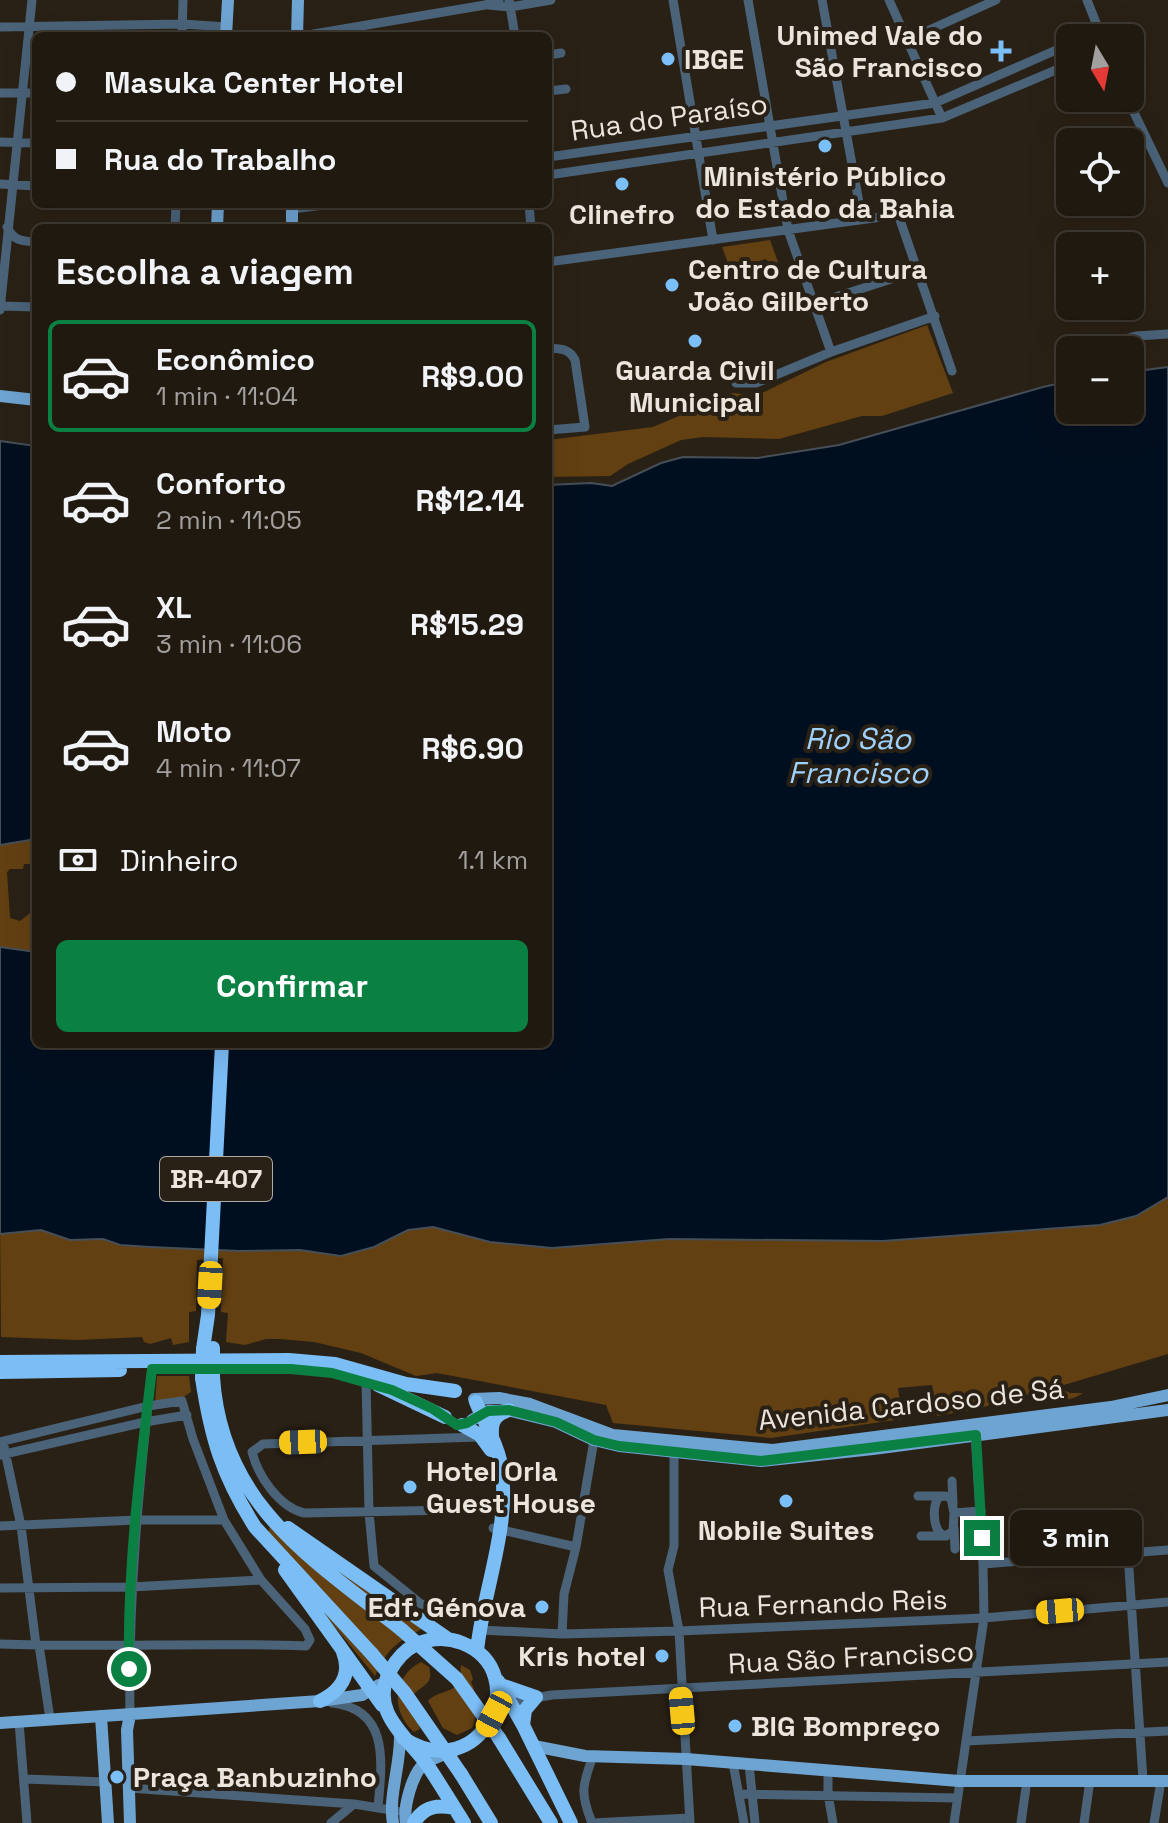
<!DOCTYPE html>
<html lang="pt">
<head>
<meta charset="utf-8">
<style>
	:root { --surface:#201910; --page:#282219; --text:#f1f3f6; --muted:#a2a09f; --line:#3d3830; --accent:#0b8043 }
	body { margin:0; font-family:"Space Grotesk",sans-serif; background:var(--page); color:var(--text); height:100vh; display:flex; flex-direction:column; font-size:30px; white-space:nowrap }
	* { box-sizing:border-box; margin:0 }
	p { font-size:26px; color:var(--muted) }
	.icon { flex:none; width:44px; height:44px; fill:none; stroke:currentColor; stroke-width:2; stroke-linecap:round; stroke-linejoin:round }
	.map { position:relative; flex:1; overflow:hidden }
	.drawer { position:absolute; left:32px; top:224px; width:520px; height:824px; display:flex; flex-direction:column; background:var(--surface); border-radius:12px; box-shadow:0 8px 32px #0002,0 0 0 2px var(--line) }
	.drawer>* { flex:none }
	.guide { position:absolute; left:32px; top:32px; width:520px; height:176px; border-radius:12px; box-shadow:0 8px 32px #0002,0 0 0 2px var(--line); display:grid; align-content:center; height:176px; padding:0 24px; background:var(--surface) }
	.needle { width:52px; rotate:170deg }
	.tools { position:absolute; left:1056px; top:24px; display:grid; gap:16px }
	.tools a { display:grid; place-items:center; width:88px; height:88px; border-radius:12px; background:var(--surface); box-shadow:0 8px 32px #0002,0 0 0 2px var(--line); font-size:40px }
	.end { position:absolute; width:36px; height:36px; margin:-18px; border:10px solid #0b8043; background:#fff; box-shadow:0 0 0 4px #fff }
	.from { border-radius:50% }
	.bubble { position:absolute; height:56px; border-radius:12px; background:var(--surface); box-shadow:0 8px 32px #0002,0 0 0 2px var(--line); font-size:26px; font-weight:600; line-height:56px; text-align:center }
	.car { position:absolute; width:24px; height:48px; margin:-24px -12px; border-radius:10px; box-shadow:0 0 6px 2px #0007; background:linear-gradient(#f5c518 24%,#345 0 40%,#f5c518 0 76%,#345 0 86%,#f5c518 0) }
	.guide b { display:flex; align-items:center; gap:28px; height:76px; font-size:30px }
	.guide b+b { border-top:2px solid var(--line) }
	.guide i { width:20px; height:20px; background:var(--text) }
	ul { padding:0; list-style:none }
	li { display:flex; align-items:center; gap:24px; height:112px; margin:0 16px 12px; padding:0 8px; border:4px solid transparent; border-radius:12px }
	li div { flex:1 }
	li b { display:block; font-size:30px }
	li em { font-style:normal; font-weight:600 }
	li.active { border-color:var(--accent) }
	li>.icon { width:72px; height:72px; stroke-width:1.5 }
	h2 { padding:0 24px; font-size:36px; line-height:96px }
	.pay { display:flex; align-items:center; gap:20px; height:88px; padding:0 24px; font-size:30px }
	.pay p { margin-inline-start:auto }
	.primary-button { display:flex; gap:16px; margin-top:auto; padding:16px 24px }
	.primary-button a { flex:1; height:92px; border-radius:12px; background:var(--accent); color:#fff; font-size:32px; font-weight:600; line-height:92px; text-align:center }
	.map>svg:first-child { display:block }
	.green { fill:#634012 }
	.water { fill:#000f1f; stroke:#464f58; stroke-width:2 }
	.lines { fill:none; stroke-linecap:round; stroke-linejoin:round }
	.minor { stroke:#4a6379; stroke-width:9 }
	.major { stroke:#6ea4d2; stroke-width:12 }
	.highway { stroke:#7bbdf5; stroke-width:14 }
	.highway-bridge { stroke:#7bbdf5; stroke-width:14 }
	.route { stroke:#0b8043; stroke-width:10 }
	.poi-dot { fill:#7abff8; stroke:#2a2116; stroke-width:3 }
	.labels { text-anchor:middle; stroke-width:8; stroke-linejoin:round; paint-order:stroke }
	.shield { fill:#2a2116; stroke:#b1aaa2; stroke-width:2 }
	.shield-label { font-size:26px; font-weight:bold; fill:#ebe5de }
	.poi-label { font-size:28px; font-weight:bold; fill:#ebe5de; stroke:#2a2116; text-anchor:start }
	.street-label { font-size:28px; fill:#ebe5de; stroke:#2a2116 }
	.water-label { font-size:30px; font-style:italic; fill:#9fd1fd; stroke:#2a2116 }
</style>
</head>
<body>
<div class="map">
<svg width="1168" height="1823" viewBox="0 0 1168 1823">
	<rect width="100%" height="100%" fill="#2a2116"/>
	<path class="green" d="M770,240L778,262L771,265L766,259L741,266V275L733,276L722,247Z
		M927,325L953,393L882,416H862L779,439L703,437L681,440L628,464L610,476L548,477V440L653,427L733,393L756,396L826,362Z
		M36,839V864H24L23,869H10L7,872L10,918L20,921L30,913C39,922 36,940 36,952L0,947V845Z
		M1168,1197V1354L1057,1387L1070,1393H1083C1072,1401 1061,1402 1050,1394L1055,1387L976,1409L937,1416L932,1385L898,1388L902,1419L771,1438L613,1423L606,1405L437,1373L416,1376L361,1353L314,1342L280,1339H266L245,1345L226,1342L228,1313L221,1312L223,1258L197,1260L196,1311L189,1312V1342L173,1345L171,1338L150,1344L144,1342L142,1337L78,1340L1,1337L0,1215L433,1227L460,1233L584,1243L834,1231L884,1241L1100,1225L1156,1205Z
		M157,1376H189L191,1392L182,1398L155,1403Z
		M272,1518L426,1627C398,1641 388,1647 375,1676L266,1542Z
		M421,1662L429,1667C435,1686 419,1685 411,1698L420,1729L414,1732C390,1711 393,1676 421,1662Z
		M461,1665L470,1670L473,1679L471,1682C478,1697 479,1713 472,1728L457,1735L443,1728L428,1701C436,1691 457,1693 460,1679C461,1674 460,1670 461,1665Z"/>
	<path class="water" d="M1168,367V1197L1136,1216L1100,1225L883,1241L669,1239L552,1248L490,1242L433,1227L408,1230L374,1247L341,1256L300,1250L239,1251L150,1247L120,1245L103,1239L70,1240L41,1230L0,1234V947L36,952V1044H548V485L591,483L612,486L661,463L683,457L758,458L839,445L1043,387L1070,381V410H1130V372Z
		M0,441L36,446V839L0,845Z"/>
	<g class="lines">
		<path class="minor" d="M509,0L515,36
			M673,0L713,240
			M748,0L788,230L831,352
			M822,0L862,219
			M889,0L942,118
			M1087,0L1102,38
			M488,5L510,7L551,0
			M0,27L183,24L227,27
			M182,36L183,0
			M302,36L485,5L499,0
			M1083,38L1099,31
			M907,40L996,0
			M548,55L561,53
			M548,91L566,89
			M0,93H36
			M1127,98L1168,183
			M0,142L36,143
			M548,157L935,103L1070,44
			M548,175L942,118L1070,64
			M0,184L36,186
			M529,204L531,228
			M292,209L331,204
			M898,214L952,371
			M7,227C14,241 21,241 36,242
			M175,228L176,204
			M548,262L933,210
			M814,304L919,270
			M0,306L36,307
			M0,310L32,0
			M548,348C560,349 569,348 575,360L585,427L548,430
			M1086,350L1136,336L1168,334
			M736,383H756L831,352L935,316
			M366,1381L369,1512L374,1566L421,1604L427,1605
			M479,1437L263,1444L252,1452C258,1476 279,1507 304,1513L501,1509
			M0,1442L148,1406L182,1401L193,1439L224,1520L261,1580L305,1629L310,1640L306,1646C204,1642 102,1648 0,1644
			M3,1442L21,1526L36,1645
			M674,1452V1546L668,1570L679,1631L690,1823
			M0,1455L145,1422L187,1415
			M952,1481L953,1504
			M918,1496H942
			M954,1513L953,1531L946,1536L941,1534C933,1527 932,1505 939,1497L945,1496L951,1498L954,1513L981,1511
			M0,1526L137,1520H224
			M493,1528L576,1547
			M954,1528L955,1549
			M921,1536H943
			M1128,1554L1143,1780
			M983,1564L1168,1550
			M0,1588L131,1587L261,1580
			M480,1630L562,1634L679,1631L984,1618L1168,1602
			M562,1634L564,1594L576,1547L594,1440
			M39,1645L50,1719
			M332,1703C390,1709 382,1763 378,1807
			M494,1714L517,1701L552,1695L1168,1662
			M130,1715C128,1599 139,1484 152,1369
			M19,1722L27,1823
			M966,1741L1168,1731
			M733,1763L744,1823
			M749,1764L755,1823
			M828,1771V1794L833,1823
			M24,1779L106,1782
			M129,1788L354,1804L397,1811
			M739,1794L958,1798
			M331,1823L354,1804
			M592,1823L690,1818
			M592,1823C580,1793 582,1786 593,1756
			M954,1823L984,1618L983,1564L975,1433
			M1021,1823L1027,1780
			M1084,1823L1090,1780
			M1154,1823L1161,1781"/>
		<path class="major" d="M226,36L228,0
			M297,36L298,0
			M217,228L218,204
			M292,228V204
			M0,396L36,400
			M474,1399L499,1398L530,1404L613,1435L773,1450L1111,1407L1168,1395
			M472,1420L488,1411H511L556,1422L594,1440L619,1446L761,1461L873,1449L1168,1410
			M101,1716L108,1823
			M0,1723L320,1701L362,1695L379,1685
			M534,1746L585,1756L686,1759L959,1781H1168
			M130,1823L127,1730L130,1715
			M393,1823C388,1797 401,1764 400,1734
			M406,1823C403,1808 412,1773 425,1763C433,1758 445,1754 455,1750"/>
		<path class="highway" d="M203,1349L208,1315L222,1044
			M0,1362L289,1360L335,1364L406,1384L455,1391
			M0,1372L120,1370
			M213,1377C221,1504 312,1559 402,1630
			M202,1378C211,1438 222,1475 255,1527L372,1654
			M378,1385L445,1417
			M476,1402C484,1422 495,1439 500,1460C513,1522 483,1589 477,1651
			M462,1425L480,1435L491,1450
			M492,1435C491,1421 495,1415 509,1410
			M288,1528L448,1639
			M285,1570L382,1705
			M498,1681L523,1725L571,1823
			M501,1685L536,1697L525,1710L523,1725
			M320,1701C341,1691 352,1675 343,1652
			M403,1738C481,1789 536,1672 462,1643C447,1637 430,1638 415,1645C403,1651 396,1660 390,1671C368,1712 408,1737 428,1766C440,1784 452,1804 464,1823
			M499,1738L551,1823
			M461,1774L491,1823
			M414,1823C423,1807 436,1804 454,1808"/>
		<path class="highway-bridge" d="M213,1377V1348
			M202,1378L203,1349
			M402,1630L457,1679L499,1738
			M372,1654L405,1693L461,1774"/>
	</g>
	<g class="lines">
		<path class="route" d="M129,1669C127,1570 140,1468 152,1369H291L332,1373L392,1390L433,1409L457,1425L467,1423L488,1411L509,1410L556,1422L594,1440L619,1446L761,1461L976,1435L982,1538"/>
	</g>
	<g class="poi-dot">
		<path d="M997 39h8v8h8v8h-8v8h-8v-8h-8v-8h8z"/>
		<circle cx="668" cy="59" r="8"/>
		<circle cx="825" cy="146" r="8"/>
		<circle cx="622" cy="184" r="8"/>
		<circle cx="672" cy="285" r="8"/>
		<circle cx="695" cy="341" r="8"/>
		<circle cx="410" cy="1487" r="8"/>
		<circle cx="786" cy="1501" r="8"/>
		<circle cx="542" cy="1607" r="8"/>
		<circle cx="662" cy="1656" r="8"/>
		<circle cx="735" cy="1726" r="8"/>
		<circle cx="117" cy="1777" r="8"/>
	</g>
	<g class="labels">
		<rect class="shield" x="160" y="1157" width="112" height="44" rx="6"/>
		<g class="shield-label">
			<text x="216" y="1188">BR-407</text>
		</g>
		<g class="poi-label">
			<text x="983" y="45" text-anchor="end">Unimed Vale do<tspan x="983" dy="32">São Francisco</tspan></text>
			<text x="684" y="69">IBGE</text>
			<text x="825" y="186" text-anchor="middle">Ministério Público<tspan x="825" dy="32">do Estado da Bahia</tspan></text>
			<text x="622" y="224" text-anchor="middle">Clinefro</text>
			<text x="688" y="279">Centro de Cultura<tspan x="688" dy="32">João Gilberto</tspan></text>
			<text x="695" y="380" text-anchor="middle">Guarda Civil<tspan x="695" dy="32">Municipal</tspan></text>
			<text x="426" y="1481">Hotel Orla<tspan x="426" dy="32">Guest House</tspan></text>
			<text x="786" y="1540" text-anchor="middle">Nobile Suites</text>
			<text x="526" y="1617" text-anchor="end">Edf. Génova</text>
			<text x="646" y="1666" text-anchor="end">Kris hotel</text>
			<text x="751" y="1736">BIG Bompreço</text>
			<text x="133" y="1787">Praça Banbuzinho</text>
		</g>
		<g class="street-label">
			<text transform="translate(669 117) rotate(-8)" y="10">Rua do Paraíso</text>
			<text transform="translate(911 1404) rotate(-6)" y="10">Avenida Cardoso de Sá</text>
			<text transform="translate(823 1603) rotate(-2)" y="10">Rua Fernando Reis</text>
			<text transform="translate(851 1657) rotate(-3)" y="10">Rua São Francisco</text>
		</g>
		<g class="water-label">
			<text x="858" y="749">Rio São<tspan x="858" dy="34">Francisco</tspan></text>
		</g>
	</g>
</svg>
<div class="tools">
<a><svg class="needle" viewBox="-14 -14 28 28"><path d="M0-13l5 13h-10z" fill="#e53935"/><path d="M0 13l5-13h-10z" fill="#a2a09f"/></svg></a>
<a><svg class="icon" aria-label="locate" viewBox="0 0 24 24"><circle cx="12" cy="12" r="6"/><path d="M12 2v4M12 18v4M2 12h4M18 12h4"/></svg></a>
<a>+</a>
<a>−</a>
</div>
<i class="end from" style="left:129px;top:1669px"></i>
<i class="end" style="left:982px;top:1538px"></i>
<div class="bubble" style="left:1010px;top:1510px;width:132px">3 min</div>
<i class="car" style="left:210px;top:1285px;rotate:183deg"></i>
<i class="car" style="left:303px;top:1442px;rotate:268deg"></i>
<i class="car" style="left:1060px;top:1611px;rotate:265deg"></i>
<i class="car" style="left:682px;top:1711px;rotate:355deg"></i>
<i class="car" style="left:494px;top:1714px;rotate:208deg"></i>
<div class="guide">
<b><i class="from"></i>Masuka Center Hotel</b>
<b><i></i>Rua do Trabalho</b>
</div>
<section class="drawer">
<h2>Escolha a viagem</h2>
<ul>
<li class="active"><svg class="icon" aria-label="car" viewBox="0 0 24 24"><path d="M5 17H2v-5l4-1 3-4h7l3 4 3 1v5h-3M9 17h6M6 11h13"/><circle cx="7" cy="17" r="2"/><circle cx="17" cy="17" r="2"/></svg><div><b>Econômico</b><p>1 min · 11:04</p></div><em>R$9.00</em></li>
<li><svg class="icon" aria-label="car" viewBox="0 0 24 24"><path d="M5 17H2v-5l4-1 3-4h7l3 4 3 1v5h-3M9 17h6M6 11h13"/><circle cx="7" cy="17" r="2"/><circle cx="17" cy="17" r="2"/></svg><div><b>Conforto</b><p>2 min · 11:05</p></div><em>R$12.14</em></li>
<li><svg class="icon" aria-label="car" viewBox="0 0 24 24"><path d="M5 17H2v-5l4-1 3-4h7l3 4 3 1v5h-3M9 17h6M6 11h13"/><circle cx="7" cy="17" r="2"/><circle cx="17" cy="17" r="2"/></svg><div><b>XL</b><p>3 min · 11:06</p></div><em>R$15.29</em></li>
<li><svg class="icon" aria-label="car" viewBox="0 0 24 24"><path d="M5 17H2v-5l4-1 3-4h7l3 4 3 1v5h-3M9 17h6M6 11h13"/><circle cx="7" cy="17" r="2"/><circle cx="17" cy="17" r="2"/></svg><div><b>Moto</b><p>4 min · 11:07</p></div><em>R$6.90</em></li>
</ul>
<div class="pay"><svg class="icon" aria-label="cash" viewBox="0 0 24 24"><path d="M3 7h18v10H3z"/><circle cx="12" cy="12" r="2"/></svg>Dinheiro<p>1.1 km</p></div>
<div class="primary-button"><a>Confirmar</a></div>
</section>
</div>
</body>
</html>
